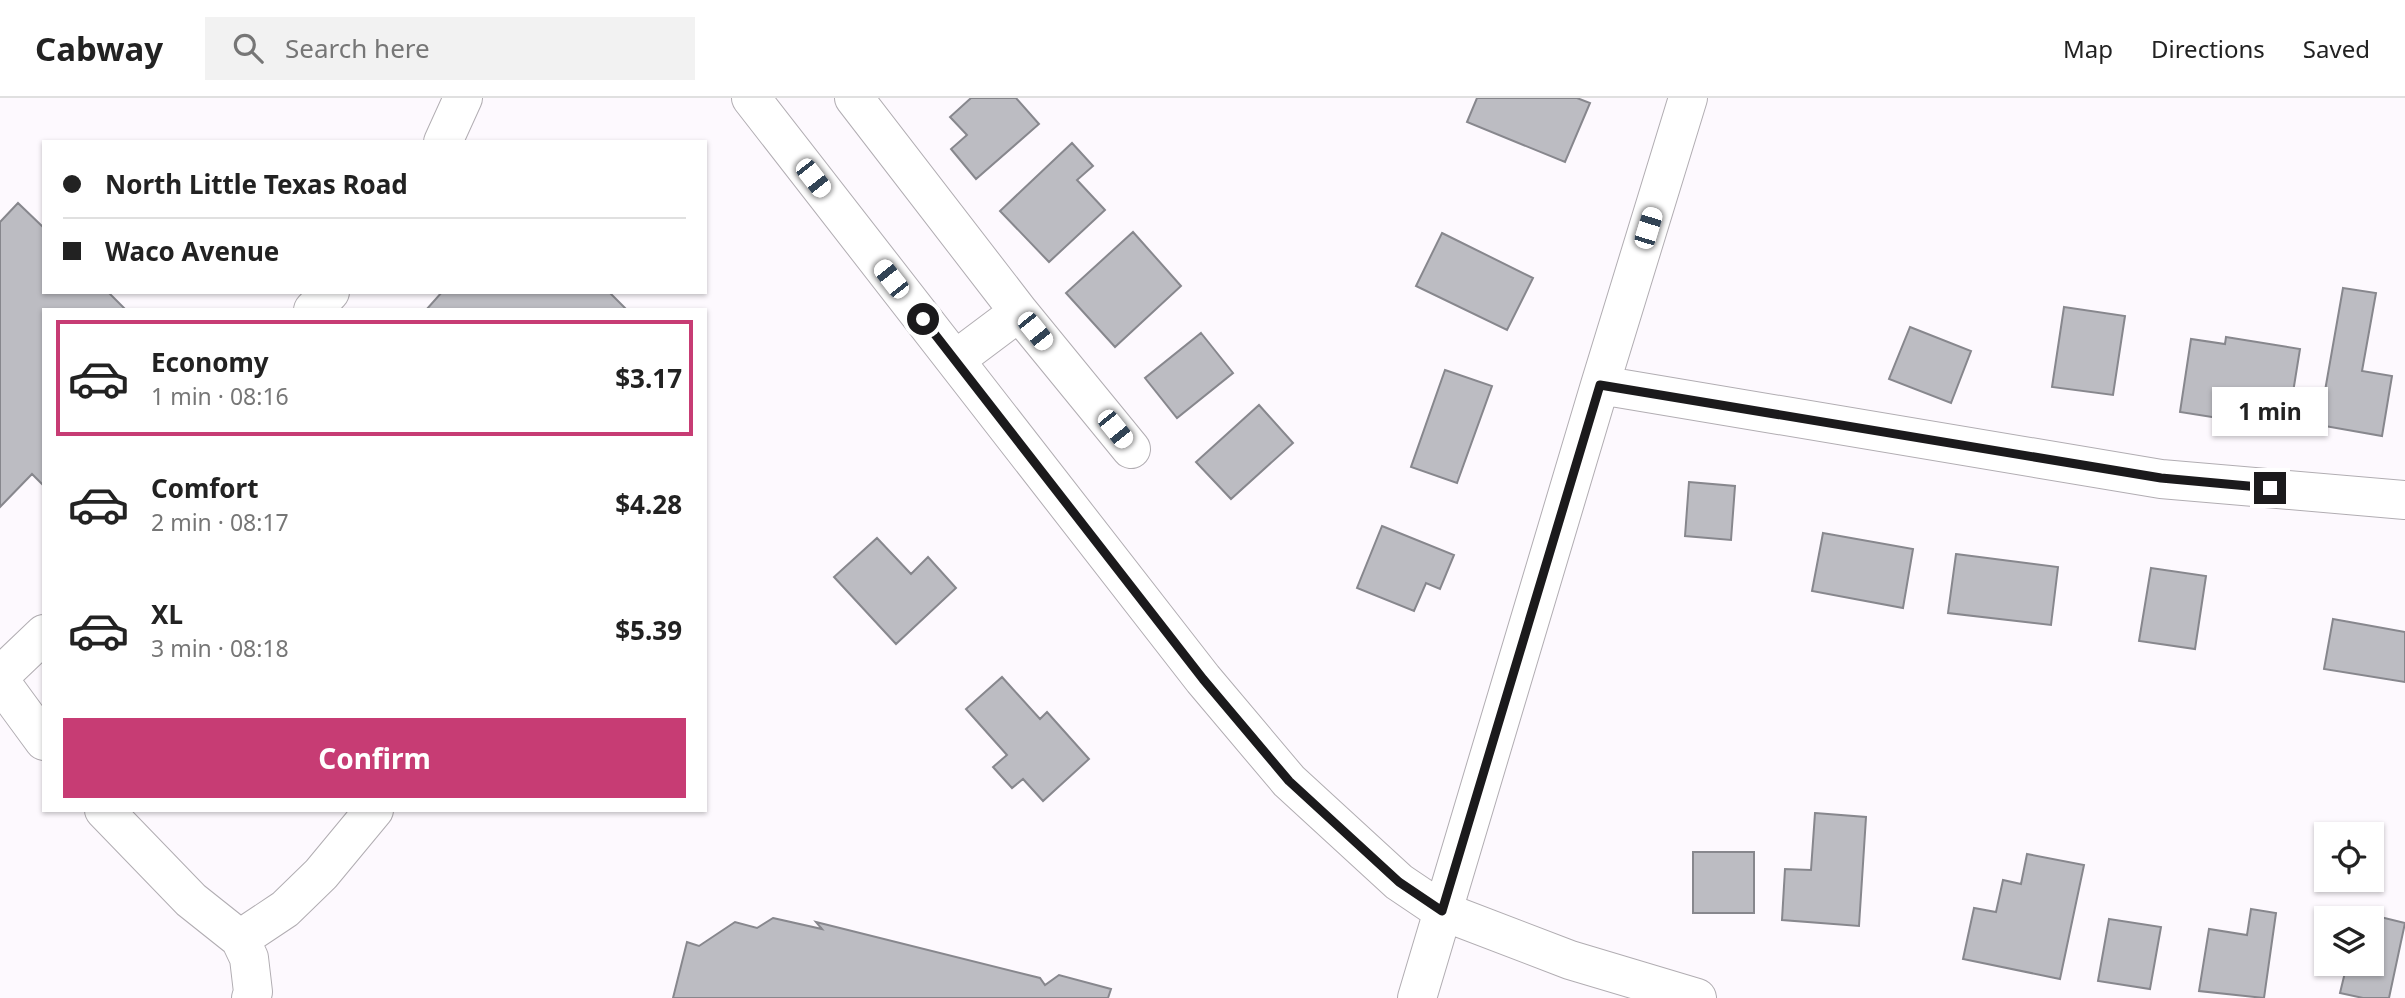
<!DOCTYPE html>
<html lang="en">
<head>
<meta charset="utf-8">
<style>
	:root { --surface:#fff; --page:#f2f2f2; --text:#222; --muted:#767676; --line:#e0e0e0; --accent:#c73c74 }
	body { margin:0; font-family:"Noto Sans",sans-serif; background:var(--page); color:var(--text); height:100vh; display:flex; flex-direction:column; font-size:26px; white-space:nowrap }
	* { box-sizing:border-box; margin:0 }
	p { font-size:23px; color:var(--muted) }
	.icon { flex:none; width:38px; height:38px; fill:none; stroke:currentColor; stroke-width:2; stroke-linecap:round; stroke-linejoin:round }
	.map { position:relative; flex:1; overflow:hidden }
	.panel { position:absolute; left:42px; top:210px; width:665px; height:504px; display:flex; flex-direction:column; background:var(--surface); border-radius:0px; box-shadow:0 2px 5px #0004 }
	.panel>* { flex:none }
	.hud { position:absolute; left:42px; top:42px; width:665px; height:154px; border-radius:0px; box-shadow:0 2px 5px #0004; display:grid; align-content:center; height:154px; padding:0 21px; background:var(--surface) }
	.buttons { position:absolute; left:2314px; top:724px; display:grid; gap:14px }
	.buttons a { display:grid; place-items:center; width:70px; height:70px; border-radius:0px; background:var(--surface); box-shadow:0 2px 5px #0004; font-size:35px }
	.end { position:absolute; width:32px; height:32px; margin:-16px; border:9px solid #1b1a1c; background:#fff; box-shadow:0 0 0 4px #fff }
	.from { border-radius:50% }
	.bubble { position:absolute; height:49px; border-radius:0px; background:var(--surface); box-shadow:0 2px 5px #0004; font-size:23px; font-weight:700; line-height:49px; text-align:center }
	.car { position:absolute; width:21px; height:42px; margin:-21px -10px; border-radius:9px; box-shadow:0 0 5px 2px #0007; background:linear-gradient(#fff 24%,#345 0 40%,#fff 0 76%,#345 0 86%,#fff 0) }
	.hud b { display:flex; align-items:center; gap:24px; height:66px; font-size:26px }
	.hud b+b { border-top:2px solid var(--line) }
	.hud i { width:18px; height:18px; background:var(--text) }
	ul { padding:12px 0 0; list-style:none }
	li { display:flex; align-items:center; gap:21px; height:116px; margin:0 14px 10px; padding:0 7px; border:4px solid transparent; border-radius:0px }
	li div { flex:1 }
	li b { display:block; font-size:26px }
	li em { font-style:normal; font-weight:700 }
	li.current { border-color:var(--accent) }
	li>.icon { width:63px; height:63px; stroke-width:1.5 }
	.action { display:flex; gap:14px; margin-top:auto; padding:14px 21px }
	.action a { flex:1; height:80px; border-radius:0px; background:var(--accent); color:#fff; font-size:28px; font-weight:700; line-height:80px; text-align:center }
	header { display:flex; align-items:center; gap:42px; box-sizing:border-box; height:98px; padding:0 35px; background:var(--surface); border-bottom:2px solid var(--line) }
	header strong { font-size:33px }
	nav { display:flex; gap:38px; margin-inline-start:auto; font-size:24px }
	.search { width:490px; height:63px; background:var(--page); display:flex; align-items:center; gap:18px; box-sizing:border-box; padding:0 24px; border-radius:0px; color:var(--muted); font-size:26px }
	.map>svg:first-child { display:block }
	.building { fill:#bcbcc2; stroke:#87878d; stroke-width:2 }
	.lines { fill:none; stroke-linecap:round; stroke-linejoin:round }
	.minor-casing { stroke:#b1adb2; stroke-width:40 }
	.minor { stroke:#fff; stroke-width:38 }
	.route { stroke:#1b1a1c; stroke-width:9 }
</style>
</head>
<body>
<header>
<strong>Cabway</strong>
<div class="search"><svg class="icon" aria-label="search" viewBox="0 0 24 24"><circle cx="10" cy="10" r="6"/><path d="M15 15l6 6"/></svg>Search here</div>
<nav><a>Map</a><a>Directions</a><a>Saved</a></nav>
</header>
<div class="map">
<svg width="2405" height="900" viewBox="0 0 2405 900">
	<rect width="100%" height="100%" fill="#fdf9fe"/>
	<path class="building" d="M971,0H1016L1039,26L976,81L951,51L967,37L950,19Z
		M1477,0H1577L1590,5L1565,64L1467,24Z
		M1072,45L1093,68L1077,82L1105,112L1049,164L1000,113Z
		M18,105L44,130V194H108L126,212H44V388L32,376L0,409V124Z
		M1133,134L1181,188L1115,249L1066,195Z
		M1442,135L1533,180L1507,232L1416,188Z
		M2343,190L2376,195L2362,273L2392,278L2382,338L2319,327Z
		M442,194H609L627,212H426Z
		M2064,209L2125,218L2113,297L2052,289Z
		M1910,229L1971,253L1951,305L1889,281Z
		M1201,235L1233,275L1177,320L1145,280Z
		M2226,239L2300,251L2290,313L2246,306L2244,324L2180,314L2191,241L2225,246Z
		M1445,272L1492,288L1457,385L1411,369Z
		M1259,307L1293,345L1231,401L1196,364Z
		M1689,384L1735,388L1731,442L1685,438Z
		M1382,428L1454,457L1440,491L1426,485L1414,513L1357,490Z
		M1823,435L1913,451L1903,510L1812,493Z
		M877,440L911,476L928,459L956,490L896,546L834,479Z
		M1956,456L2058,469L2051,527L1948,515Z
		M2151,470L2206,478L2195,551L2139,543Z
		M2333,521L2405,534V584L2324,571Z
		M1002,579L1040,621L1047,614L1089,661L1043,703L1023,681L1012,690L993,669L1007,657L966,611Z
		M1815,715L1866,719L1859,828L1782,822L1785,771L1811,772Z
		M1693,754H1754V815H1693Z
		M2027,756L2084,767L2060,881L1963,861L1974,810L1996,814L2003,782L2021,786Z
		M2251,811L2276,815L2264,900L2199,893L2209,831L2247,837Z
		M2360,814L2405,825L2389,900H2363L2340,895L2347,866H2371V821H2358Z
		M773,820L822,831L816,824L1040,880L1045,887L1059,877L1111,891L1108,900H673L687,844L699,848L735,824L757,830Z
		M2109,821L2161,829L2150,891L2098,883Z"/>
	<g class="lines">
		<g class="minor-casing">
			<path id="minor" d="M751,0L1203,581L1289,683L1399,784L1442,813L1570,862L1697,900
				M854,0L1019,214L955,262
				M443,44L463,0
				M313,212L330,194
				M1019,214L1131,351
				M1600,287L2161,381L2405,402
				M0,578L44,536
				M0,583L44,643
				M104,712L191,802L240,841L249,860L253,894L251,900
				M240,841L285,811L321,776L374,712
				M1417,900L1600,287L1688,0"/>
		</g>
		<use href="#minor" class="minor"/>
	</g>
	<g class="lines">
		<path class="route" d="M923,221L1203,581L1289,683L1399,784L1442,813L1600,287L2161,380L2270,390"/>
	</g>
</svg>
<div class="buttons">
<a><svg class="icon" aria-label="locate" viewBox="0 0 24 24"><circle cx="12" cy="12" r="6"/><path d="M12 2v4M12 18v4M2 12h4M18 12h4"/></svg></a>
<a><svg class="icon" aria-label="layers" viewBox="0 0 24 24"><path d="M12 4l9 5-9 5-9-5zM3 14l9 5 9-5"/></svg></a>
</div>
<i class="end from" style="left:923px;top:221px"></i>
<i class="end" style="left:2270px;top:390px"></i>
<div class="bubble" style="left:2212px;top:289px;width:116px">1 min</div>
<i class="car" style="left:813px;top:80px;rotate:142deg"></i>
<i class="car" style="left:1648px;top:130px;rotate:17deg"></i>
<i class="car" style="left:891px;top:181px;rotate:322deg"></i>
<i class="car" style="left:1035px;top:233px;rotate:141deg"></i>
<i class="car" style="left:1115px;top:331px;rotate:141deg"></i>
<div class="hud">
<b><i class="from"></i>North Little Texas Road</b>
<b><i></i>Waco Avenue</b>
</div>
<section class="panel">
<ul>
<li class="current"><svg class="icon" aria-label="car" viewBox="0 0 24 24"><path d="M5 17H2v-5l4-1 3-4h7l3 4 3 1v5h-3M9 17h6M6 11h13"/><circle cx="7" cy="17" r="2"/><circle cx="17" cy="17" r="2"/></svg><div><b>Economy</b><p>1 min · 08:16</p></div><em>$3.17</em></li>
<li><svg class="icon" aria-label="car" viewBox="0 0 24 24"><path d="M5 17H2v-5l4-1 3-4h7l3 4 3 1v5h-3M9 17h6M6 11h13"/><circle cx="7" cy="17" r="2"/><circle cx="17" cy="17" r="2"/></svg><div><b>Comfort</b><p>2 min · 08:17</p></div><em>$4.28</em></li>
<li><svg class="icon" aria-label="car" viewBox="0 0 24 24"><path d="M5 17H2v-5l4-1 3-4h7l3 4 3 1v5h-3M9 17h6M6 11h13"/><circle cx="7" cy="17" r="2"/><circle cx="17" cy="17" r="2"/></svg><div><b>XL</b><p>3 min · 08:18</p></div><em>$5.39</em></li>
</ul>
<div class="action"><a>Confirm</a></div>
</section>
</div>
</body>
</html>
